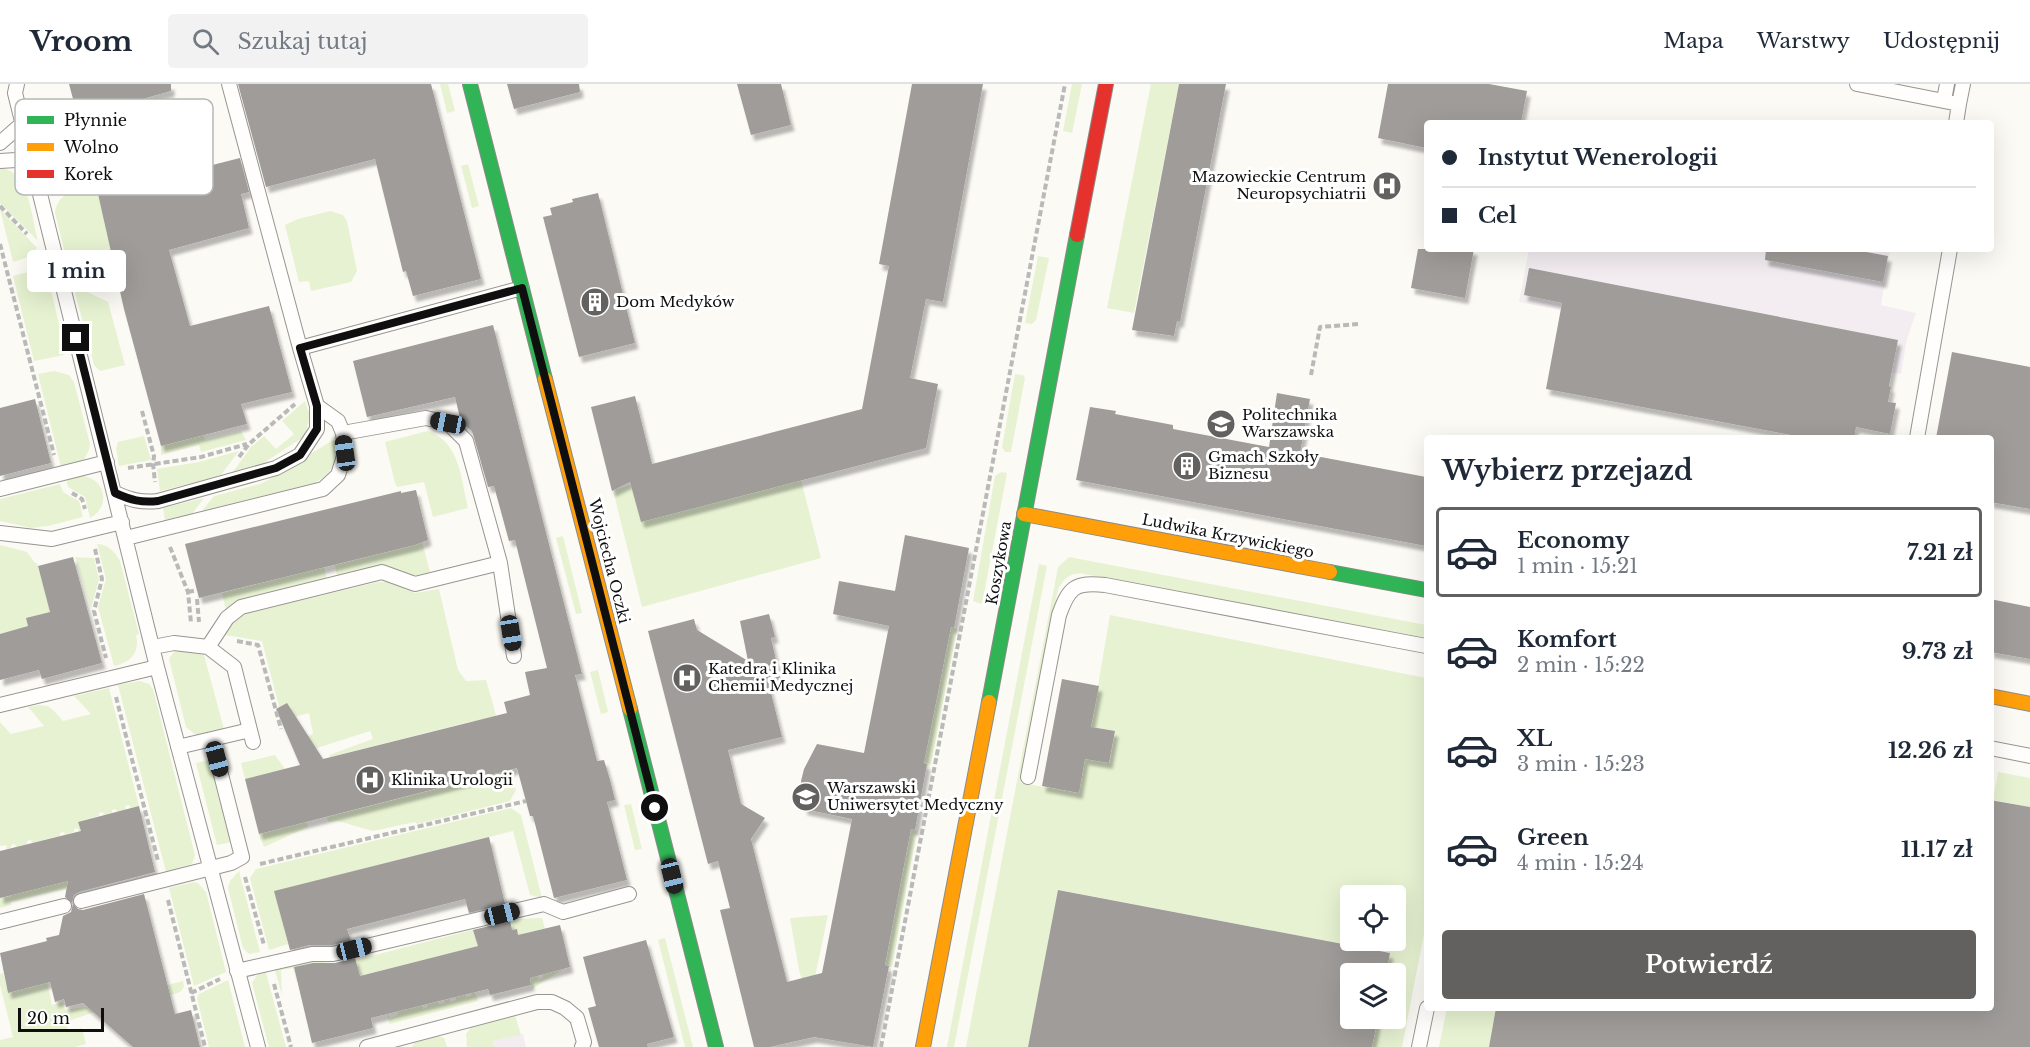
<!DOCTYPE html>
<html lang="pl">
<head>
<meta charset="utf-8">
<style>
	:root { --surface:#fff; --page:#f2f2f3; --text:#1f2937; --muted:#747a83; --line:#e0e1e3; --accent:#62615f }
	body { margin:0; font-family:"Libre Baskerville",serif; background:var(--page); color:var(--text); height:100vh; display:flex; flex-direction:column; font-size:22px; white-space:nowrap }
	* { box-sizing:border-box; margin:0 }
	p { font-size:20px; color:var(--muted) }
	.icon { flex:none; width:33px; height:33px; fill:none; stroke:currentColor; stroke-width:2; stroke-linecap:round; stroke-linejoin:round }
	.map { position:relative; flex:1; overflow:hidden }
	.details { position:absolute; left:1424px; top:351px; width:570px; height:576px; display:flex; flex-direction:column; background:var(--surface); border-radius:6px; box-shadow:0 6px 24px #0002 }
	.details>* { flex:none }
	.hud { position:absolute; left:1424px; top:36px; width:570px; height:132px; border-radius:6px; box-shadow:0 6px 24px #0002; display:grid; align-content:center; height:132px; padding:0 18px; background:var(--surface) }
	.tools { position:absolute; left:1340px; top:801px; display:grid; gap:12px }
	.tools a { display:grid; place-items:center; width:66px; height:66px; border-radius:6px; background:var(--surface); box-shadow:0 6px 24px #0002; font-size:30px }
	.scale { position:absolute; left:18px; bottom:15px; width:86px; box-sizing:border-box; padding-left:6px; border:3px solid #0f0f0f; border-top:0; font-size:16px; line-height:21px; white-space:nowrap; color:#0f0f0f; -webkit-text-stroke:4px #fff; paint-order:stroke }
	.end { position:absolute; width:27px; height:27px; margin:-14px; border:8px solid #0f0f0f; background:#fff; box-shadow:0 0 0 3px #fff }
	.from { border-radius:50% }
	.bubble { position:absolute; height:42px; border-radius:6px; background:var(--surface); box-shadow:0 6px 24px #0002; font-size:20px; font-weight:700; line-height:42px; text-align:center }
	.car { position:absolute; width:18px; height:36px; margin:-18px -9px; border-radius:8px; box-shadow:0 0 4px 2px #0007; background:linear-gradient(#222 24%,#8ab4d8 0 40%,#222 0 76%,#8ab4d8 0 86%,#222 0) }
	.hud b { display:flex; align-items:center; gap:21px; height:57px; font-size:22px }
	.hud b+b { border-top:2px solid var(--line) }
	.hud i { width:15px; height:15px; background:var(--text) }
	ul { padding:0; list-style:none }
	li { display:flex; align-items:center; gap:18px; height:90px; margin:0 12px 9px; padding:0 6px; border:3px solid transparent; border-radius:6px }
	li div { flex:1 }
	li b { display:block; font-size:22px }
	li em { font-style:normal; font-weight:700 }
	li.current { border-color:var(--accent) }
	li>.icon { width:54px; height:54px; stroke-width:1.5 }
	h2 { padding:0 18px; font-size:27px; line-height:72px }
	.action { display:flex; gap:12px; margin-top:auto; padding:12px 18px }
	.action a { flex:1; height:69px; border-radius:6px; background:var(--accent); color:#fff; font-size:24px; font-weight:700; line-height:69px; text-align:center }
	header { display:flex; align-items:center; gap:36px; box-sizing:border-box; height:84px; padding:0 30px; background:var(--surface); border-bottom:2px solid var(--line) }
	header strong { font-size:28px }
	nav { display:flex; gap:33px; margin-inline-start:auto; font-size:21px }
	.search { width:420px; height:54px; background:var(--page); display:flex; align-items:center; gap:15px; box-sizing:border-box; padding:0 21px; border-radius:6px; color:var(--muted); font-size:22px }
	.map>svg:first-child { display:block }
	.industrial { fill:#f3edf1 }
	.green { fill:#e7f2d2; fill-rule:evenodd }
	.building { fill:#9f9c99; filter:url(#shadow) }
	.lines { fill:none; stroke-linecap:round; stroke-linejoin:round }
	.lane-casing { stroke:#969592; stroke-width:16 }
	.fast-casing { stroke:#8c8b89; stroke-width:16 }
	.slow-casing { stroke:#8c8b89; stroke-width:16 }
	.jam-casing { stroke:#8c8b89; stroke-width:16 }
	.path { stroke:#b9b9b8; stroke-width:4; stroke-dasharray:6 3; stroke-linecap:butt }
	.lane { stroke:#fffefd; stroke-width:14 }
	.fast { stroke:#30b455; stroke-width:14 }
	.slow { stroke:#ff9f0a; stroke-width:14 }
	.jam { stroke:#e5322d; stroke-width:14 }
	.route { stroke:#0f0f0f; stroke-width:8 }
	.labels { text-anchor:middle; stroke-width:6; stroke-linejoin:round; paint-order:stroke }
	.poi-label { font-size:15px; fill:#0f0f0f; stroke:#fff; text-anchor:start }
	.street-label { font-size:15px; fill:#0f0f0f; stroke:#fff }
	.key { fill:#fff; stroke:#b7b7b7; stroke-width:1.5 }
	.key-label { font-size:16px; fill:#0f0f0f }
</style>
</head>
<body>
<header>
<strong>Vroom</strong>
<div class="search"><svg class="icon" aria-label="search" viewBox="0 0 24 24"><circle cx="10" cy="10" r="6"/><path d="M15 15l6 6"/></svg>Szukaj tutaj</div>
<nav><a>Mapa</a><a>Warstwy</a><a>Udostępnij</a></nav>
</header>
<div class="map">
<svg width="2030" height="963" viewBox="0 0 2030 963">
	<defs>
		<filter id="shadow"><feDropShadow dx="3.5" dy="6" stdDeviation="1.5" flood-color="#0004"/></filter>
	</defs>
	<rect width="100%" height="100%" fill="#fcfaf4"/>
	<path class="industrial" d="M1529,165H1871L1890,168L1881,221L1916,229L1907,255L1901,290L1519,218Z
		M523,950L526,963H494L493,957Z"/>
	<path class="green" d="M440,0H448L455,27L447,29Z
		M1072,0H1082L1072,49L1063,47Z
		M1151,0H1179L1134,229L1107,224Z
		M468,80L479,122L472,124L461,82Z
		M0,84C29,86 32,134 38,157L0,119Z
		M92,103L98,110L113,171L111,172L120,208C104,210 85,197 70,190L55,129C57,108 76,107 92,103Z
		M0,125L37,164L29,173L13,178Z
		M330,127L343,131L347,137L357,187L351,198L311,207L309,197L299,198L285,141L298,135Z
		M1038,172L1049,174L1036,236L1032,240L1025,239Z
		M28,188L42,191L49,198L66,269L64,271L34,277L13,192Z
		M73,201L108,218L125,281L100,287L94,281Z
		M54,287L69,291L74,298L90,360L89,366L84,376L61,383L38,290Z
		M1015,290L1023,291L1025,294L1011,368H1005L1002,363Z
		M305,317L310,332L305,352L262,380L232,389L251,363L264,352L276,365L294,350L282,337Z
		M241,347L246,356L201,368L199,361L161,371V362L204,351L205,356Z
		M428,347C460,358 461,395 468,424L433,433L424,398L397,403L395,399L385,358Z
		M144,352L151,376L119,382L116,365L118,358Z
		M333,356L339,361C338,379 331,389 315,399L202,427L214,412L260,400L270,395Z
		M239,367L220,392L160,407L157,385L199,378Z
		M1001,388L1007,389L982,520L973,517L995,392Z
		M79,392C104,391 113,422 90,434L85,413L68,403L66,395Z
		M801,396L821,474L642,523L613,406L631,401L641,437Z
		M60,400L63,408L79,417L83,433L48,442L31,444L0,437V415Z
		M204,414L192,430L165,436L163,424Z
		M563,452L582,529L576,530L556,454Z
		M422,458L430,488L413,492H337L335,481L415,461Z
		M97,460C108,460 115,468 120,477L139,550L136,551C140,569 131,578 114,582L98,523L106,495Z
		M0,461L27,468L35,479H37L50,528L27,534L28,543L0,550Z
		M75,473L94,474L99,495L91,525Z
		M1069,473L1426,541V554L1084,490C1072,488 1064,494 1058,505L1021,699L1079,709L1085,675L1110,679L1115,648L1091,643L1110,531L1426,594V840L1402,963H1372L1378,935L1395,934V890L1386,889L1390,869L1059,806L1028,963H966L1058,483ZM1350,812H1395V856H1350Z
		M1039,480L1047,482L954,963H947Z
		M324,483L327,495L242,515L226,526L222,509Z
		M378,498H388L415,509L439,505L458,586L466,597L486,596L504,659L473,637L330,673L329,671L373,655L370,647L311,666L308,652L313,650L309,629L294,633L284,642L262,557L225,551L230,541L247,529Z
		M951,543L957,545L931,681L924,678Z
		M182,567L204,571L224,645L196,651L186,643L169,575L174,568Z
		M598,586L608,628L601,630L590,588Z
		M140,597L149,600L153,605L195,771L192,780L166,788L118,601Z
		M109,604L139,722L130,724V721L125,722L126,726L117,728L116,725L112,726V729L104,731L103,728L99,729V732L78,738L81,747H79L78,744L74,745V748L65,751L64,748L60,749V752L32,759L31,756L27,757V760L16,763L15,760L11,761V764L7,765L6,761L0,762V638L11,650L44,642L28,623C49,619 49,621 63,637L91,630L74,612Z
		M275,671L285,685L245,695L241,679Z
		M506,671L516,706L510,717L417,740L415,738L373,747L338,737L328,738L327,733L492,691Z
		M209,676L231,758L217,761L196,679Z
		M1998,688L2030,694V723L1993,716Z
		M631,720L642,765L635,766L624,721Z
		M511,724L521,731L542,814L530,811L513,747L275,807L288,860L269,866L250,794L256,785Z
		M306,738L308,743L264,763L259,750Z
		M911,745L917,747L892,883L885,881Z
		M239,787L260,868L249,870L243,864L228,804L230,797Z
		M91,789L93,798L11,818V821L0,824V814L6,811L7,814L11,813V810Z
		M194,798L198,799L206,808L226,888L194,902L169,804Z
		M828,831L812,907L806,909L799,886L790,834Z
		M542,834L545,845L518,851L516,845L476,856L478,862L360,892L357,883L297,898L293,884L281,886L282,911L274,883L305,876L340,880L515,835Z
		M665,854L693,963H685L658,856Z
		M568,882L532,905L530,894L538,892V895L543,894V890Z
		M265,885L286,963H269L252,899L259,888Z
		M3,889L8,909L36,902L46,893L52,921L63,918L65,926L86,923L183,897L184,903L180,908L146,920L142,911L66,938L68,947L82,944L86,960L75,963H0V956L13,953L0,901V890Z
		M228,896L245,963H209L197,914L199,910Z
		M475,908L478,917L390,940L387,930L390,934L398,931V927L422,921L423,925L428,923L427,920L438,918L439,920L445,919L444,916L450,915V918L456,916L455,913L465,910L466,913L471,912V909Z
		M1447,924H1496L1489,963H1439Z
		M515,931L521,951L493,957L494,963H467L466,950L473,941Z
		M437,952L444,954L447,963H412L414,959Z"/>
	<path class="building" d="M69,0H171V7L78,33Z
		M238,0H431L481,195L413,212L406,187L403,188L375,75L266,103Z
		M507,0H579L580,8L514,25Z
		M737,0H781L791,41L751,51Z
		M912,0H983L943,218L926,215L910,294L938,300L926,364L641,438L630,398L612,407L591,323L635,312L652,380L862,325L889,182L879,180Z
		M1179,0H1226L1180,238L1177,237L1174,252L1132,246Z
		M1388,0H1489L1527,7L1521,39H1426V64L1378,54Z
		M240,74L249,108L241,110L249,144L169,166L190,242L269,222L292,308L241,320L247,340L161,362L124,225L98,110Z
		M598,109L635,259L579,273L543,133L552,131L550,124L573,118L572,115Z
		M1418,165H1474L1465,214L1411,204Z
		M1766,165H1850L1888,172L1883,198L1765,176Z
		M1529,184L1898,256L1889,302L1891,303L1888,318L1896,319L1890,350L1856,343L1854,354H1807L1546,305L1562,219L1524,211Z
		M493,241L582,590L575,591L597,677L604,676L610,696L615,716L607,718L627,796L554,814L533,732H530L517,684L259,750L245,695L300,681L276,625L287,619L323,675L507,629L504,618L530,611L525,588L547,584L515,456L509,457L494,402L488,403L472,347L461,338L455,313L367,333L353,277Z
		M1952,268L2030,283V425L1990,418V354H1936Z
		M1277,309L1310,315L1300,369L1426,393V462L1076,396L1090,323L1116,327L1115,330L1173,341V345L1269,363Z
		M35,315L51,379L0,392V324Z
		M416,406L428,456L415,461L199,514L185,460L401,407V409Z
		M905,451L969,464L954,544L951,543L924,679L927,680L915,746L911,745L885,881L889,882L873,963L814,953L770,963H754L720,826L730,824L718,777L708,780L648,547L694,535L697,546L748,577L740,537L769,530L775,553L771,554L780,594L768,597L782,653L728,666L741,720L765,734L751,755L787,898L822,889L852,735L804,725L801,697L804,685L817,660L864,669L889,542L833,530L839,497L895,507Z
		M73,473L102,579L42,595L39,586L0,596V550L28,542L26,534L50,528L38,482Z
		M1990,515L2030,523V575L1990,568Z
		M1062,595L1099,602L1091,643L1115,647L1109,679L1085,675L1079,709L1042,702Z
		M1990,716L2030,723V963H1489L1496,924H1990Z
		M139,722L155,788L79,808L74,811L72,819L65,813L68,797L0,814V767L81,747L78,738Z
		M489,753L505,820L469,829L465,815L347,845L351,857L332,861H310L290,866L274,807Z
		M1058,806L1390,869L1386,890H1350V934H1378L1372,963H1028Z
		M144,810L175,930L191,926L200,963H133L83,919L66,923L64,915L55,918L50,898L8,909L0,869L47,857L46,854L59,851L63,832L71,828L73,820L78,825L83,826Z
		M510,837L512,846L517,845L518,851L560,841L570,883L530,894L531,901L490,911L488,905L371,934L373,944L312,959L294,883L313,879H335L355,874L360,892L478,862L473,846Z
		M646,856L674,953L647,960L648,963H599L588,924L596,922L583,873Z"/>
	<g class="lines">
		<g class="lane-casing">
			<path id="lane" d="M17,0L15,9L157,583L258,963
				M229,0L300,264
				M1857,0L1959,20L1956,39
				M1944,16L1947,0
				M1959,20L1963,0
				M0,59L23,39
				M0,77L32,75
				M343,349L426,334L448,339L466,357L500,479L514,572
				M1917,354L1950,165
				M0,405L107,378
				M115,409C131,416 141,419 158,417L276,384L300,371L317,345V322L300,264L522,204
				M0,449L52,455L122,438
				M126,454L323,405L338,391L345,369L343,349L338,337L317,322
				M153,563L174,559L208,563
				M0,621L157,583
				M253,658L234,583L208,563L227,534L241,523L382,488L415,500L500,479
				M178,663L250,646
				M1990,664L2030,672
				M1028,693L1059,531C1069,503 1075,498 1105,501L1426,562
				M81,817L231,779L242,773L212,655
				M0,838L64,822
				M237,887L312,870H333L544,820L563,828L629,810
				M367,963L537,918H552L565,924L577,934L584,958L582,963
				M1419,963L1427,924"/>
		</g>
		<g class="fast-casing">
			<path id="fast" d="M470,0L545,295
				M1330,488L1426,506
				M989,618L1077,151
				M630,625L716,963"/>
		</g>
		<g class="slow-casing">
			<path id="slow" d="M545,295L630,625
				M1024,430L1330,488
				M1990,612L2030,620
				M923,963L989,618"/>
		</g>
		<g class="jam-casing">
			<path id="jam" d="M1077,151L1106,0"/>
		</g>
		<path class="path" d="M0,122L27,150
			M0,160L54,371
			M1311,291L1320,243L1359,240
			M142,327L154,372L153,380L155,398
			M239,373L249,360L295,320
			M128,384L201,373L247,360
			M72,409L82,415L85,425
			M170,463L188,508L191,539
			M95,465L102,495L94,527L106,574
			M188,508L197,506
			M197,515L199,538
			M237,557L258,561L281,645
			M116,613L158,777
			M260,780L526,717
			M245,793L264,861
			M168,816L205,963
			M274,900L291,963
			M191,909L220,895
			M881,963L1065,0"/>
		<use href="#lane" class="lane"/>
		<use href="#fast" class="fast"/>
		<use href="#slow" class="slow"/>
		<use href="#jam" class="jam"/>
	</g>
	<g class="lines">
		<path class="route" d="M76,254L115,409C131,416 141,419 158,417L276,384L300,371L317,345V322L300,264L522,204L655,724"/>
	</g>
	<defs>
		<g id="hospital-disc" transform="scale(1.5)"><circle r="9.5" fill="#62615f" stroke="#fff"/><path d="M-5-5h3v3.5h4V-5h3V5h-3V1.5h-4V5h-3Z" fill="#fff"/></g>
		<g id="building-disc" transform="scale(1.5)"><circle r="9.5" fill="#62615f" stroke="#fff"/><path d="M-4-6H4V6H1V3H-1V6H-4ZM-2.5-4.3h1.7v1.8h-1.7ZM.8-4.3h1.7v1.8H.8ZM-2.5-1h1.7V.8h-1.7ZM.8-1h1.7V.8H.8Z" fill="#fff"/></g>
		<g id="university-disc" transform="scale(1.5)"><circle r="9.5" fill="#62615f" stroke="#fff"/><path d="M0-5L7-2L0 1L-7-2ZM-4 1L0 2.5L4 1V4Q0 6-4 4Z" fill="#fff"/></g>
	</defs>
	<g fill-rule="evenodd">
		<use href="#hospital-disc" x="1387" y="102"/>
		<use href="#building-disc" x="595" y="218"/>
		<use href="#university-disc" x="1221" y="340"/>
		<use href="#building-disc" x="1187" y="382"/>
		<use href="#hospital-disc" x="687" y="594"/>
		<use href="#hospital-disc" x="370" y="696"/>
		<use href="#university-disc" x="806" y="713"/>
	</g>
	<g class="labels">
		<g class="poi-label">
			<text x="1366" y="98" text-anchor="end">Mazowieckie Centrum<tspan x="1366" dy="17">Neuropsychiatrii</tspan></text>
			<text x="616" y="223">Dom Medyków</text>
			<text x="1242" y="336">Politechnika<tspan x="1242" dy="17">Warszawska</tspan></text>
			<text x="1208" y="378">Gmach Szkoły<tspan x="1208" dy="17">Biznesu</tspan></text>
			<text x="708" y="590">Katedra i Klinika<tspan x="708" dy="17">Chemii Medycznej</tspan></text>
			<text x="391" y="701">Klinika Urologii</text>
			<text x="827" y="709">Warszawski<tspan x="827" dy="17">Uniwersytet Medyczny</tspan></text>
		</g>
		<g class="street-label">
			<text transform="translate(1228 452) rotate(11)" y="5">Ludwika Krzywickiego</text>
			<text transform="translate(609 477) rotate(76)" y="5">Wojciecha Oczki</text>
			<text transform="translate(999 479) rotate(-80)" y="5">Koszykowa</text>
		</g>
	</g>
	<rect x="15" y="15" width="198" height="96" rx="9" class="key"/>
	<rect x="27" y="32" width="27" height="8" fill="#30b455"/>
	<rect x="27" y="59" width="27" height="8" fill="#ff9f0a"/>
	<rect x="27" y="86" width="27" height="8" fill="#e5322d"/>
	<g class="key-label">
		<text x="64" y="42">Płynnie</text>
		<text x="64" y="69">Wolno</text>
		<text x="64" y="96">Korek</text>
	</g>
</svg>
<div class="tools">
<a><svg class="icon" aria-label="locate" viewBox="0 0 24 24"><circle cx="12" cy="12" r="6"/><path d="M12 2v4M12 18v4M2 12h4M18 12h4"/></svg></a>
<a><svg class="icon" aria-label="layers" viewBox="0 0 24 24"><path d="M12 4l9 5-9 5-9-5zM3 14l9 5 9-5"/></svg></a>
</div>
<div class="scale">20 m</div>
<i class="end from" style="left:655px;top:724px"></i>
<i class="end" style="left:76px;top:254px"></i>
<div class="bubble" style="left:27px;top:166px;width:99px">1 min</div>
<i class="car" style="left:448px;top:339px;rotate:281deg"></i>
<i class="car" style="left:345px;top:369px;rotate:352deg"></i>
<i class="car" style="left:511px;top:549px;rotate:171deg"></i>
<i class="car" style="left:217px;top:675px;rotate:165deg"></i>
<i class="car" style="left:672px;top:792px;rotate:166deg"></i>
<i class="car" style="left:502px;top:830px;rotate:76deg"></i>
<i class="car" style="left:354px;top:865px;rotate:76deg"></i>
<div class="hud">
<b><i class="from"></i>Instytut Wenerologii</b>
<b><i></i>Cel</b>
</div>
<section class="details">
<h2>Wybierz przejazd</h2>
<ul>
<li class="current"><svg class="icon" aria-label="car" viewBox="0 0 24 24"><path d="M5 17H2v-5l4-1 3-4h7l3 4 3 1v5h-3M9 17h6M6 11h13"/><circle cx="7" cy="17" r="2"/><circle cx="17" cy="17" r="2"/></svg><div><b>Economy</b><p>1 min · 15:21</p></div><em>7.21 zł</em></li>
<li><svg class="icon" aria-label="car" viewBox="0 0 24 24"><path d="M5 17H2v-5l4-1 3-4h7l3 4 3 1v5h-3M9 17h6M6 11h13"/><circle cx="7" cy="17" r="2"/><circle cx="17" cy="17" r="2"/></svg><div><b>Komfort</b><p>2 min · 15:22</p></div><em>9.73 zł</em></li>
<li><svg class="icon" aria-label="car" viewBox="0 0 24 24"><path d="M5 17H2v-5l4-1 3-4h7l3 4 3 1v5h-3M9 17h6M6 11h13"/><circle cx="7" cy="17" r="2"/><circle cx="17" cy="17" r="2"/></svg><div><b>XL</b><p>3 min · 15:23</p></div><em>12.26 zł</em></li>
<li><svg class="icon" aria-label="car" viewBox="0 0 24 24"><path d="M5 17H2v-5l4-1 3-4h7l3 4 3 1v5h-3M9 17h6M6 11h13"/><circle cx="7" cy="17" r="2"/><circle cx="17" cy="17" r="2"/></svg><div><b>Green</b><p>4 min · 15:24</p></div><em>11.17 zł</em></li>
</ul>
<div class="action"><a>Potwierdź</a></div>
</section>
</div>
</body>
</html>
